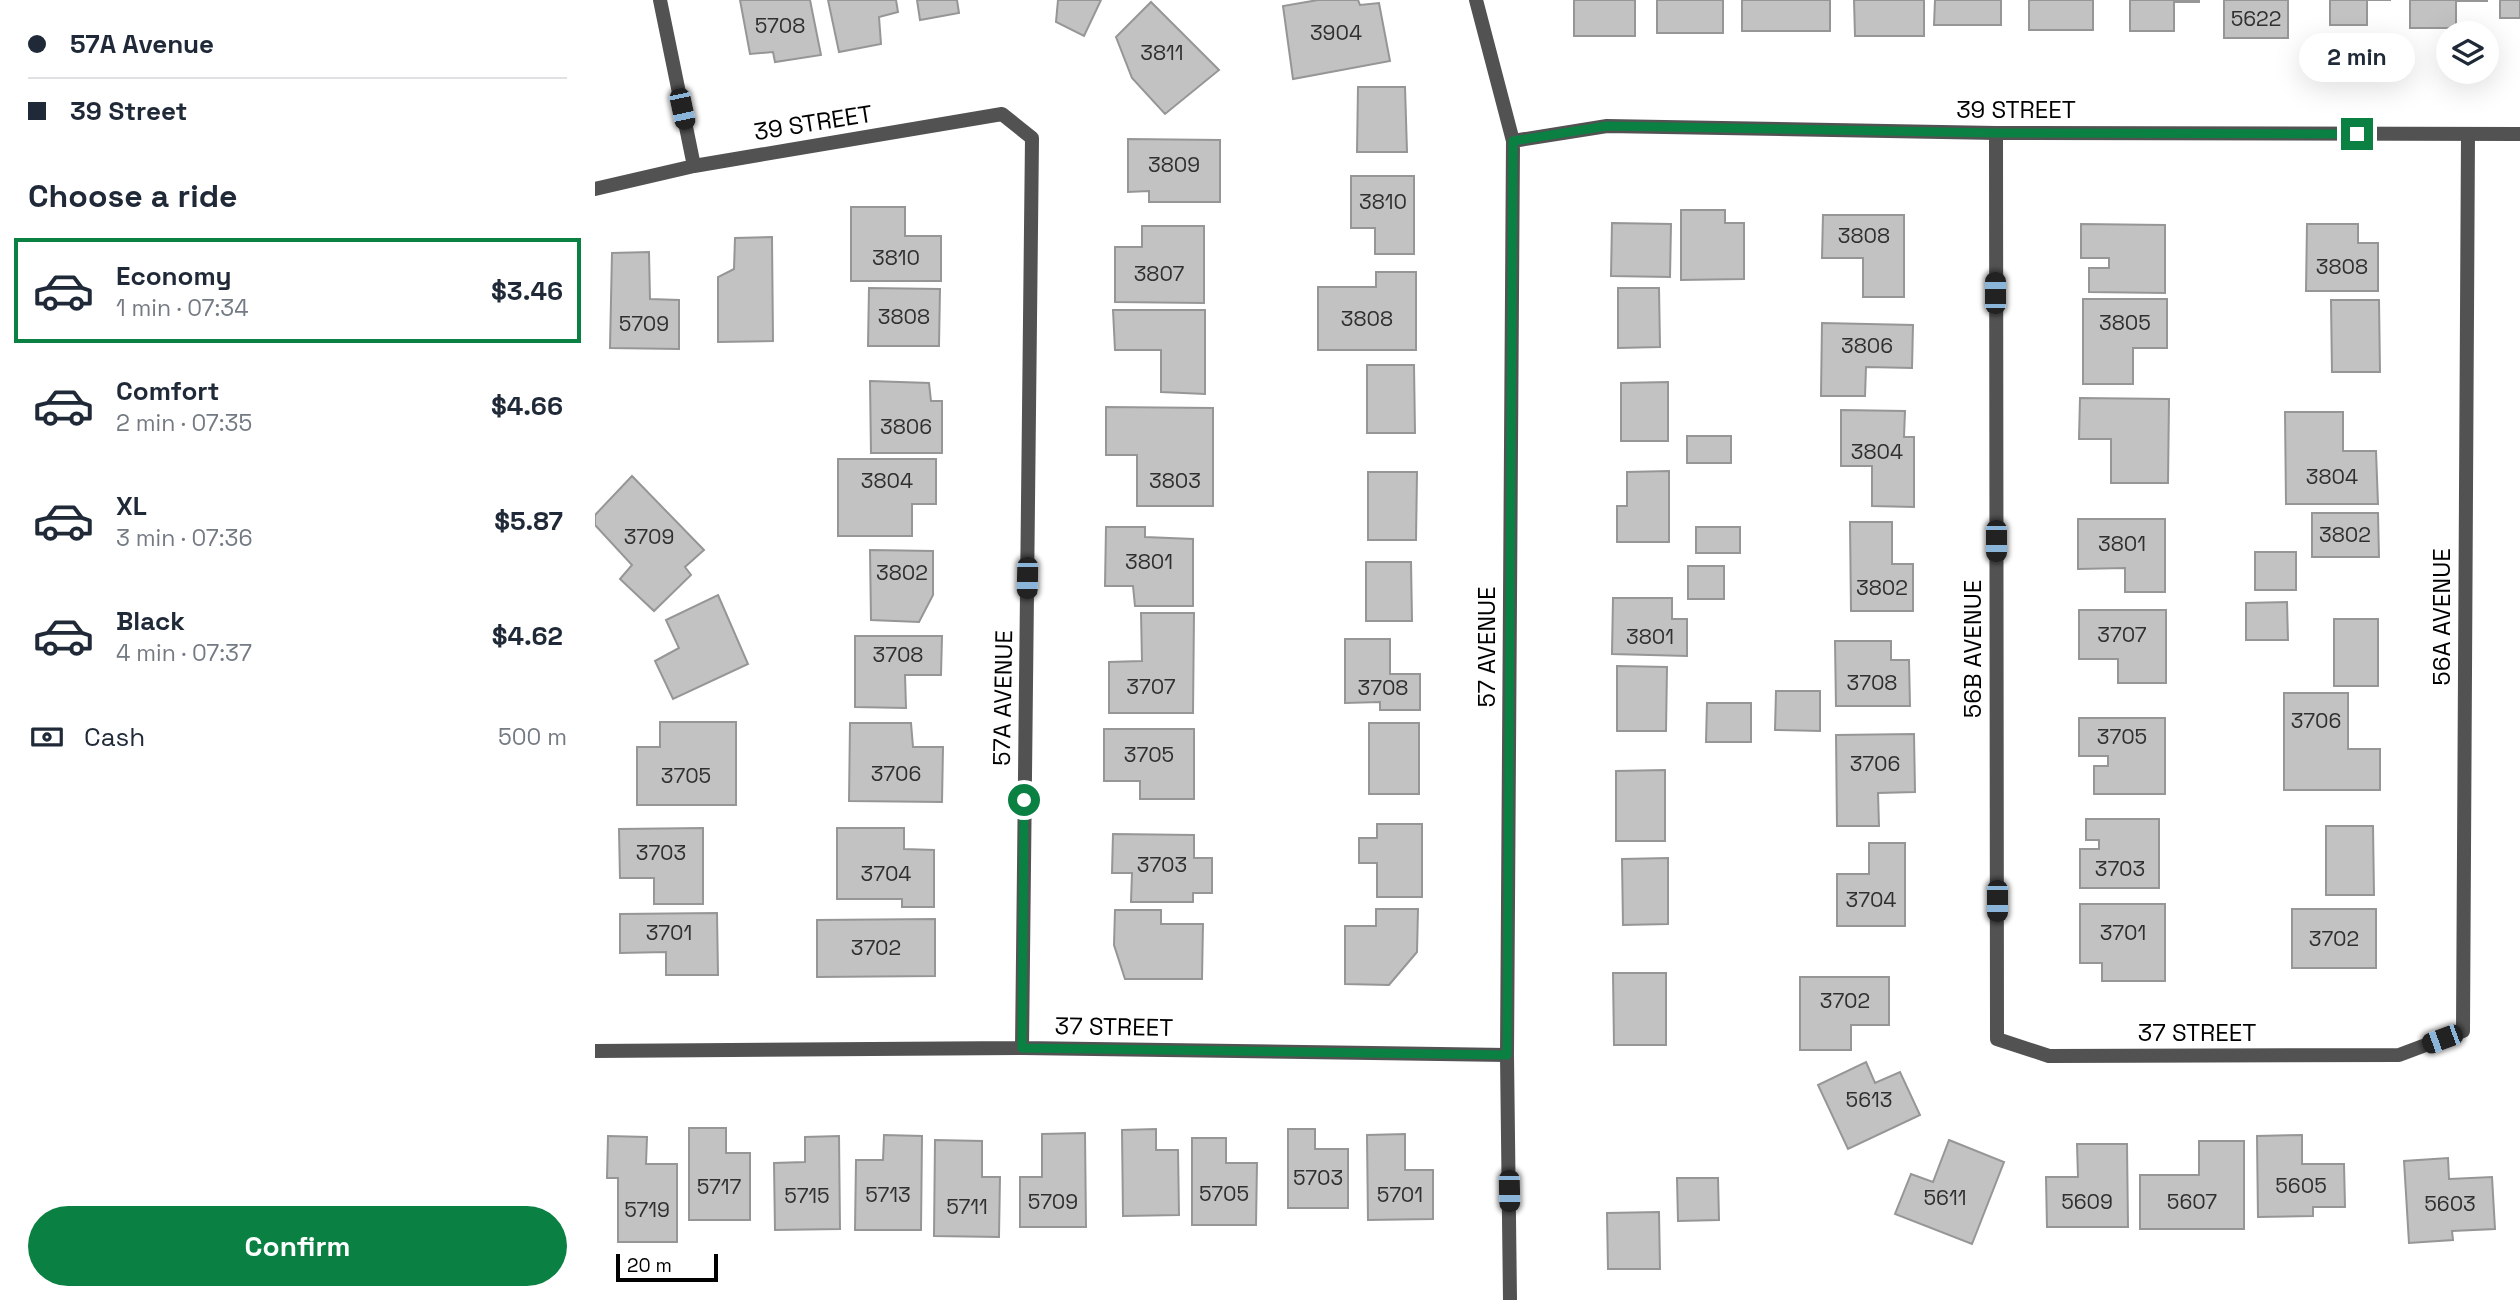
<!DOCTYPE html>
<html lang="en">
<head>
<meta charset="utf-8">
<style>
	:root { --surface:#fff; --page:#f2f2f3; --text:#1f2937; --muted:#747a83; --line:#e0e1e3; --accent:#0b8043 }
	body { margin:0; font-family:"Space Grotesk",sans-serif; background:var(--page); color:var(--text); height:100vh; display:flex; flex-direction:column; font-size:26px; white-space:nowrap }
	* { box-sizing:border-box; margin:0 }
	p { font-size:23px; color:var(--muted) }
	.icon { flex:none; width:38px; height:38px; fill:none; stroke:currentColor; stroke-width:2; stroke-linecap:round; stroke-linejoin:round }
	.map { position:relative; flex:1; overflow:hidden }
	.drawer { display:flex; flex-direction:column; background:var(--surface); width:595px }
	.drawer>* { flex:none }
	.hud { display:grid; align-content:center; height:154px; padding:0 28px; background:var(--surface) }
	.controls { position:absolute; left:1841px; top:21px; display:grid; gap:14px }
	.controls a { display:grid; place-items:center; width:63px; height:63px; border-radius:50%; background:var(--surface); box-shadow:0 7px 28px #0002; font-size:35px }
	.scale { position:absolute; left:21px; bottom:18px; width:102px; box-sizing:border-box; padding-left:7px; border:4px solid #000; border-top:0; font-size:19px; line-height:24px; white-space:nowrap; color:#000; -webkit-text-stroke:5px #fff; paint-order:stroke }
	.end { position:absolute; width:32px; height:32px; margin:-16px; border:9px solid #0b8043; background:#fff; box-shadow:0 0 0 4px #fff }
	.from { border-radius:50% }
	.bubble { position:absolute; height:49px; border-radius:24px; background:var(--surface); box-shadow:0 7px 28px #0002; font-size:23px; font-weight:700; line-height:49px; text-align:center }
	.car { position:absolute; width:21px; height:42px; margin:-21px -10px; border-radius:9px; box-shadow:0 0 5px 2px #0007; background:linear-gradient(#222 24%,#8ab4d8 0 40%,#222 0 76%,#8ab4d8 0 86%,#222 0) }
	.hud b { display:flex; align-items:center; gap:24px; height:66px; font-size:26px }
	.hud b+b { border-top:2px solid var(--line) }
	.hud i { width:18px; height:18px; background:var(--text) }
	ul { padding:0; list-style:none }
	li { display:flex; align-items:center; gap:21px; height:105px; margin:0 14px 10px; padding:0 14px; border:4px solid transparent; border-radius:0px }
	li div { flex:1 }
	li b { display:block; font-size:26px }
	li em { font-style:normal; font-weight:700 }
	li.active { border-color:var(--accent) }
	li>.icon { width:63px; height:63px; stroke-width:1.5 }
	h2 { padding:0 28px; font-size:32px; line-height:84px }
	.pay { display:flex; align-items:center; gap:18px; height:77px; padding:0 28px; font-size:26px }
	.pay p { margin-inline-start:auto }
	.primary-button { display:flex; gap:14px; margin-top:auto; padding:14px 28px }
	.primary-button a { flex:1; height:80px; border-radius:42px; background:var(--accent); color:#fff; font-size:28px; font-weight:700; line-height:80px; text-align:center }
	main { display:flex; flex:1; min-height:0 }
	.map>svg:first-child { display:block }
	.building { fill:#c2c2c2; stroke:#969696; stroke-width:2 }
	.lines { fill:none; stroke-linecap:round; stroke-linejoin:round }
	.minor { stroke:#525252; stroke-width:14 }
	.tertiary { stroke:#525252; stroke-width:14 }
	.route { stroke:#0b8043; stroke-width:9 }
	.labels { text-anchor:middle; stroke-width:5; stroke-linejoin:round; paint-order:stroke }
	.number-label { font-size:21px; fill:#303030 }
	.street-label { font-size:24px; fill:#000; stroke:#fff }
</style>
</head>
<body>
<main>
<section class="drawer">
<div class="hud">
<b><i class="from"></i>57A Avenue</b>
<b><i></i>39 Street</b>
</div>
<h2>Choose a ride</h2>
<ul>
<li class="active"><svg class="icon" aria-label="car" viewBox="0 0 24 24"><path d="M5 17H2v-5l4-1 3-4h7l3 4 3 1v5h-3M9 17h6M6 11h13"/><circle cx="7" cy="17" r="2"/><circle cx="17" cy="17" r="2"/></svg><div><b>Economy</b><p>1 min · 07:34</p></div><em>$3.46</em></li>
<li><svg class="icon" aria-label="car" viewBox="0 0 24 24"><path d="M5 17H2v-5l4-1 3-4h7l3 4 3 1v5h-3M9 17h6M6 11h13"/><circle cx="7" cy="17" r="2"/><circle cx="17" cy="17" r="2"/></svg><div><b>Comfort</b><p>2 min · 07:35</p></div><em>$4.66</em></li>
<li><svg class="icon" aria-label="car" viewBox="0 0 24 24"><path d="M5 17H2v-5l4-1 3-4h7l3 4 3 1v5h-3M9 17h6M6 11h13"/><circle cx="7" cy="17" r="2"/><circle cx="17" cy="17" r="2"/></svg><div><b>XL</b><p>3 min · 07:36</p></div><em>$5.87</em></li>
<li><svg class="icon" aria-label="car" viewBox="0 0 24 24"><path d="M5 17H2v-5l4-1 3-4h7l3 4 3 1v5h-3M9 17h6M6 11h13"/><circle cx="7" cy="17" r="2"/><circle cx="17" cy="17" r="2"/></svg><div><b>Black</b><p>4 min · 07:37</p></div><em>$4.62</em></li>
</ul>
<div class="pay"><svg class="icon" aria-label="cash" viewBox="0 0 24 24"><path d="M3 7h18v10H3z"/><circle cx="12" cy="12" r="2"/></svg>Cash<p>500 m</p></div>
<div class="primary-button"><a>Confirm</a></div>
</section>
<div class="map">
<svg width="1925" height="1300" viewBox="0 0 1925 1300">
	<rect width="100%" height="100%" fill="#fff"/>
	<path class="building" d="M145,0H215L226,55L180,62L178,52L155,54Z
		M233,0H301L303,12L284,17L286,44L244,52Z
		M322,0H362L364,13L325,20Z
		M463,0H506L489,36L461,22Z
		M723,0H763L765,5L784,3L795,61L698,79L688,6Z
		M979,0H1040V36H979Z
		M1062,0H1128V33H1062Z
		M1147,0H1235V31H1147Z
		M1259,0H1329V36H1260Z
		M1340,0H1406V25H1339Z
		M1434,0H1498V30H1434Z
		M1535,0H1604V2H1579V31H1535Z
		M1629,0H1693V38H1629Z
		M1735,0H1796H1772V25H1735Z
		M1815,0H1892V1H1861V28H1815Z
		M1905,0H1925V18H1905Z
		M556,2L624,70L570,114L537,78L521,37Z
		M763,87H810L812,152H762Z
		M533,139L625,140V202H554V191L533,192Z
		M756,176H819V254H780V228H756Z
		M256,207H310V236H346V281H256Z
		M1086,210H1130V223H1149V279L1086,280Z
		M1228,215H1309V297H1268V258H1227Z
		M1017,223L1076,224L1075,277L1016,276Z
		M1486,224L1570,225V293L1494,292V268H1514V258H1486Z
		M1712,224H1763V243H1783V291H1711Z
		M547,226H609V303L520,302V247H547Z
		M177,237L178,341L123,342V277L139,269L140,238Z
		M54,252L55,299L84,300V349L15,348L17,253Z
		M781,272H821V350H723V287H781Z
		M274,288L345,289L344,346H273Z
		M1023,288H1064L1065,347L1023,348Z
		M1488,299H1572V348H1538V384H1488Z
		M1736,300H1784L1785,372H1737Z
		M518,310H610V394L566,392V350H520Z
		M1227,323L1318,325L1317,368L1271,367L1270,396H1226Z
		M772,365H819L820,433H772Z
		M275,381L334,383L336,401H347V453H276Z
		M1073,382V441H1026V383Z
		M1485,398L1574,399L1573,483H1516V439H1484Z
		M511,407L618,408V506H542V455H511Z
		M1246,410L1310,411L1309,437H1319V507L1277,506V466H1246Z
		M1690,412H1748V451H1781L1783,504H1691Z
		M1092,436H1136V463H1092Z
		M243,459H341V504H317V536H243Z
		M1074,471V542H1022V506H1032V472Z
		M773,472H822L821,540H773Z
		M37,476L109,550L90,567L96,575L59,611L25,579L37,565L0,525V515Z
		M1717,513H1783L1784,557H1717Z
		M1483,519H1570V592H1530V568L1483,569Z
		M1255,522H1297V564H1318V611H1256Z
		M511,527H550V537L598,539V606H540L538,586H510Z
		M1101,527H1145V553H1101Z
		M275,550L338,551V595L324,622L276,620Z
		M1660,552H1701V590H1660Z
		M771,562H816L817,621H771Z
		M1093,566H1129V599H1093Z
		M123,595L153,664L78,699L60,661L84,648L71,620Z
		M1018,598H1077V619H1092V656L1017,654Z
		M1692,602L1693,640H1651V603Z
		M1484,610H1571V683H1523V659H1484Z
		M546,613H599L598,713H514V662L547,661Z
		M1739,619H1783V686H1739Z
		M260,636H347L346,675H310L311,708L260,707Z
		M750,639H795V674H825V710H785V702L750,703Z
		M1240,641H1296V660H1314L1315,706H1241Z
		M1022,666L1072,667L1071,731H1022Z
		M1181,691H1225V731L1180,730Z
		M1689,693H1753V749H1785V790H1689Z
		M1112,703H1156V742H1111Z
		M1484,718H1570V794H1499V766H1513V756H1484Z
		M65,722H141V805H42V747H65Z
		M255,723H316L318,747H348L347,802L254,801Z
		M774,723H824V794H774Z
		M509,729H599V799H545V781H509Z
		M1319,734L1320,792L1283,793L1284,826H1242L1241,735Z
		M1070,770V841H1021V771Z
		M1491,819H1564V888H1485V849H1504V840H1491Z
		M782,824H827V897H782V863H764V838H782Z
		M1731,826H1778L1779,895H1731Z
		M108,828V904H59V878H25L24,829Z
		M242,828H309V849L339,850V907H307V899H242Z
		M518,834L599,835V858H617V893H598V902H536L537,873H517Z
		M1274,843H1310V926H1242V874H1274Z
		M1073,858V924L1028,925L1027,859Z
		M1485,904H1570V981H1507V963H1485Z
		M781,909H823L822,952L794,985L750,984V926H781Z
		M1697,909H1781V968H1697Z
		M520,910H566V924H608L607,979H530L519,945Z
		M122,913L123,975H71V952L25,953V914Z
		M340,919V976L222,977V920Z
		M1018,973H1071V1045H1019Z
		M1205,977H1294V1025H1256V1050H1205Z
		M1271,1062L1280,1083L1305,1072L1325,1115L1253,1149L1223,1085Z
		M94,1128H131V1153H155V1220H94Z
		M561,1129V1150H583L584,1215L528,1216L527,1130Z
		M693,1129H720V1149H753V1208H693Z
		M490,1133L491,1227H425V1177H447V1134Z
		M810,1134V1170H838V1219L773,1220L772,1135Z
		M289,1135L327,1136L326,1230H260L261,1160H288Z
		M1707,1135V1164H1749L1750,1207H1718V1216L1663,1217L1662,1136Z
		M13,1136L52,1137L51,1164H82V1242H23V1178H12Z
		M244,1136L245,1229L180,1230L179,1163L210,1162V1137Z
		M597,1138H631V1163H662L661,1225H597Z
		M340,1140L387,1141V1177H405L404,1237L339,1236Z
		M1354,1140L1409,1162L1377,1244L1300,1214L1316,1174L1338,1182Z
		M1604,1141H1649V1229H1545V1175H1604Z
		M1482,1144H1532L1533,1227H1452L1451,1177H1483Z
		M1853,1158L1854,1179L1897,1177L1900,1229L1857,1231L1858,1240L1814,1243L1809,1161Z
		M1082,1178H1123L1124,1220L1083,1221Z
		M1064,1212L1065,1269H1013L1012,1213Z"/>
	<g class="lines">
		<path class="minor" d="M65,0L99,166
			M1401,133L1402,1039L1454,1056L1804,1055L1868,1031L1873,134
			M0,189L99,166L407,114L437,138L427,1048
			M0,1051L427,1048L912,1055"/>
		<path class="tertiary" d="M881,0L918,141L912,1055L915,1300
			M918,141L1012,126L1401,133L1925,134"/>
	</g>
	<g class="lines">
		<path class="route" d="M429,800L427,1048L912,1055L918,141L1012,126L1401,133L1762,134"/>
	</g>
	<g class="labels">
		<g class="number-label">
			<text x="1661" y="26">5622</text>
			<text x="185" y="33">5708</text>
			<text x="741" y="40">3904</text>
			<text x="567" y="60">3811</text>
			<text x="579" y="172">3809</text>
			<text x="788" y="209">3810</text>
			<text x="1269" y="243">3808</text>
			<text x="301" y="265">3810</text>
			<text x="1747" y="274">3808</text>
			<text x="564" y="281">3807</text>
			<text x="309" y="324">3808</text>
			<text x="772" y="326">3808</text>
			<text x="1530" y="330">3805</text>
			<text x="49" y="331">5709</text>
			<text x="1272" y="353">3806</text>
			<text x="311" y="434">3806</text>
			<text x="1282" y="459">3804</text>
			<text x="1737" y="484">3804</text>
			<text x="292" y="488">3804</text>
			<text x="580" y="488">3803</text>
			<text x="1750" y="542">3802</text>
			<text x="54" y="544">3709</text>
			<text x="1527" y="551">3801</text>
			<text x="554" y="569">3801</text>
			<text x="307" y="580">3802</text>
			<text x="1287" y="595">3802</text>
			<text x="1527" y="642">3707</text>
			<text x="1055" y="644">3801</text>
			<text x="303" y="662">3708</text>
			<text x="1277" y="690">3708</text>
			<text x="556" y="694">3707</text>
			<text x="788" y="695">3708</text>
			<text x="1721" y="728">3706</text>
			<text x="1527" y="744">3705</text>
			<text x="554" y="762">3705</text>
			<text x="1280" y="771">3706</text>
			<text x="301" y="781">3706</text>
			<text x="91" y="783">3705</text>
			<text x="66" y="860">3703</text>
			<text x="567" y="872">3703</text>
			<text x="1525" y="876">3703</text>
			<text x="291" y="881">3704</text>
			<text x="1276" y="907">3704</text>
			<text x="74" y="940">3701</text>
			<text x="1528" y="940">3701</text>
			<text x="1739" y="946">3702</text>
			<text x="281" y="955">3702</text>
			<text x="1250" y="1008">3702</text>
			<text x="1274" y="1107">5613</text>
			<text x="723" y="1185">5703</text>
			<text x="1706" y="1193">5605</text>
			<text x="124" y="1194">5717</text>
			<text x="629" y="1201">5705</text>
			<text x="293" y="1202">5713</text>
			<text x="805" y="1202">5701</text>
			<text x="212" y="1203">5715</text>
			<text x="1350" y="1205">5611</text>
			<text x="458" y="1209">5709</text>
			<text x="1492" y="1209">5609</text>
			<text x="1597" y="1209">5607</text>
			<text x="1855" y="1211">5603</text>
			<text x="372" y="1214">5711</text>
			<text x="52" y="1217">5719</text>
		</g>
		<g class="street-label">
			<text x="1421" y="118">39 STREET</text>
			<text transform="translate(218 123) rotate(-9)" y="8">39 STREET</text>
			<text transform="translate(1847 617) rotate(-90)" y="8">56A AVENUE</text>
			<text transform="translate(892 647) rotate(-90)" y="8">57 AVENUE</text>
			<text transform="translate(1378 649) rotate(-90)" y="8">56B AVENUE</text>
			<text transform="translate(408 698) rotate(-89)" y="8">57A AVENUE</text>
			<text transform="translate(519 1027) rotate(1)" y="8">37 STREET</text>
			<text x="1602" y="1041">37 STREET</text>
		</g>
	</g>
</svg>
<div class="controls">
<a><svg class="icon" aria-label="layers" viewBox="0 0 24 24"><path d="M12 4l9 5-9 5-9-5zM3 14l9 5 9-5"/></svg></a>
</div>
<div class="scale">20 m</div>
<i class="end from" style="left:429px;top:800px"></i>
<i class="end" style="left:1762px;top:134px"></i>
<div class="bubble" style="left:1704px;top:33px;width:116px">2 min</div>
<i class="car" style="left:87px;top:109px;rotate:168deg"></i>
<i class="car" style="left:1400px;top:293px;rotate:0deg"></i>
<i class="car" style="left:1401px;top:541px;rotate:180deg"></i>
<i class="car" style="left:432px;top:578px;rotate:181deg"></i>
<i class="car" style="left:1402px;top:901px;rotate:180deg"></i>
<i class="car" style="left:1847px;top:1039px;rotate:250deg"></i>
<i class="car" style="left:914px;top:1191px;rotate:179deg"></i>
</div>
</main>
</body>
</html>
